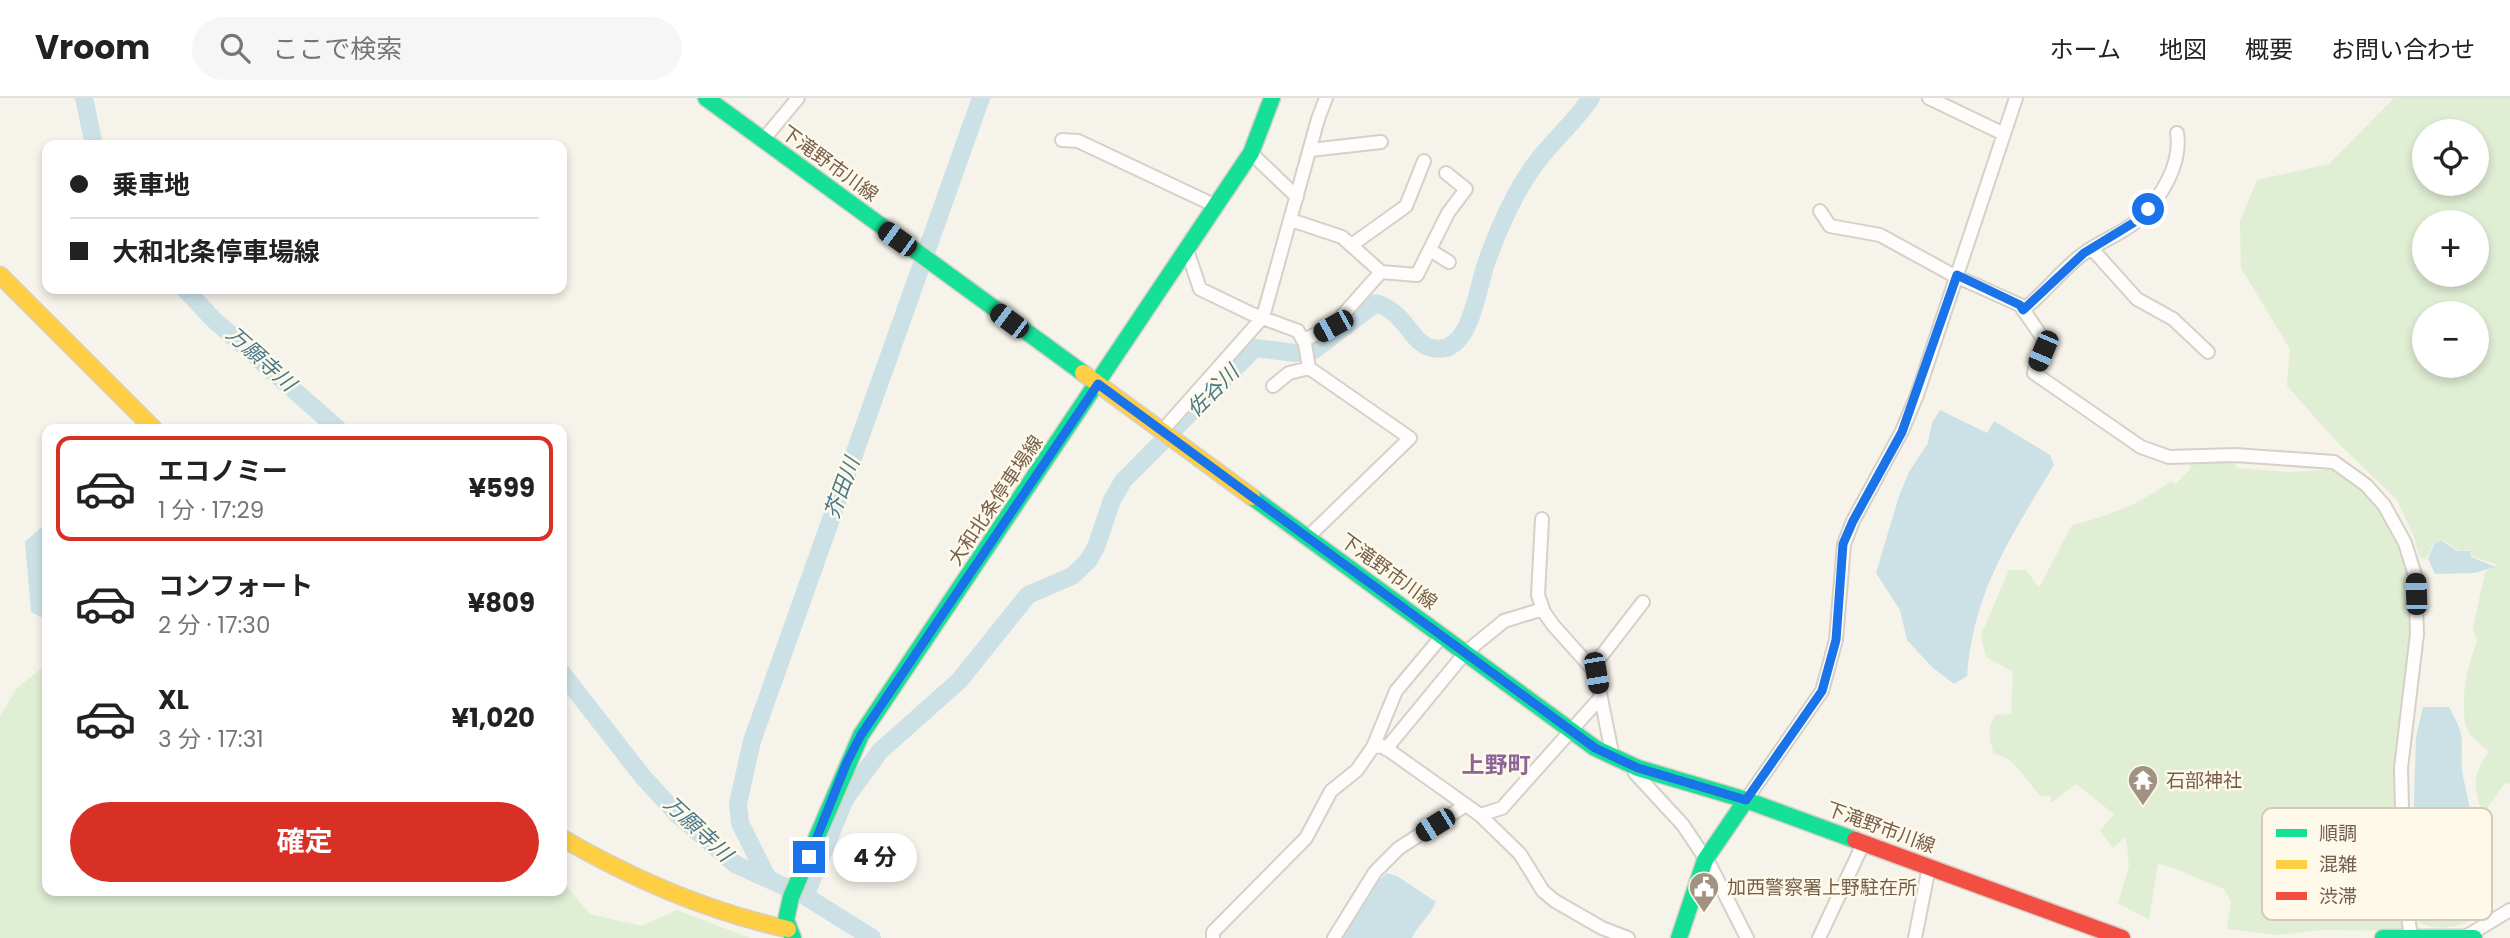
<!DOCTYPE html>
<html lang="ja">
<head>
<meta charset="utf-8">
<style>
	:root { --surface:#fff; --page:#f6f6f6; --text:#222; --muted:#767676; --line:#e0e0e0; --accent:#d93025 }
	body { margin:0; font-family:Poppins,"Noto Sans JP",sans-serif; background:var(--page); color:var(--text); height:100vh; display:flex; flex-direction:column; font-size:26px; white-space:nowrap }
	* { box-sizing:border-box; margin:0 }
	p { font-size:23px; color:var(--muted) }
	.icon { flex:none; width:38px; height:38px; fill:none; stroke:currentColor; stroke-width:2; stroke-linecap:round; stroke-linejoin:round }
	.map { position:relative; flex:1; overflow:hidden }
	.sheet { position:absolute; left:42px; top:326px; width:525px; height:472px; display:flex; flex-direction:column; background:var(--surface); border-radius:14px; box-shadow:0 4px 10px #0003 }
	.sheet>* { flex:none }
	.hud { position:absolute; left:42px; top:42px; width:525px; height:154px; border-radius:14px; box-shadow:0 4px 10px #0003; display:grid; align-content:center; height:154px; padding:0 28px; background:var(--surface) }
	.fabs { position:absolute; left:2412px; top:21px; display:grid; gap:14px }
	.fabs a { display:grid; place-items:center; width:77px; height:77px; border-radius:50%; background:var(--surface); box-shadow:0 4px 10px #0003; font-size:35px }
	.end { position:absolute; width:32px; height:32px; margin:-16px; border:9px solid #1a73e8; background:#fff; box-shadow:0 0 0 4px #fff }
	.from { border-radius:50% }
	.bubble { position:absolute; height:49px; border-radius:24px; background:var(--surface); box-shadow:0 4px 10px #0003; font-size:23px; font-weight:700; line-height:49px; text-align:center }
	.car { position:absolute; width:21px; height:42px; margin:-21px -10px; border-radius:9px; box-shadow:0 0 5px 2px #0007; background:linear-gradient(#222 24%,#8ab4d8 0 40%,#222 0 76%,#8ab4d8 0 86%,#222 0) }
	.hud b { display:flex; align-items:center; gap:24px; height:66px; font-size:26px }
	.hud b+b { border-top:2px solid var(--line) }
	.hud i { width:18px; height:18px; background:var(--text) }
	ul { padding:12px 0 0; list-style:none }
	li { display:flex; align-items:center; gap:21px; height:105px; margin:0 14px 10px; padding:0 14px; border:4px solid transparent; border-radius:14px }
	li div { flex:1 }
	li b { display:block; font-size:26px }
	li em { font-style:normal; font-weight:700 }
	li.active { border-color:var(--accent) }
	li>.icon { width:63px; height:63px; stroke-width:1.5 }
	.primary-button { display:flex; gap:14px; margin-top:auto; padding:14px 28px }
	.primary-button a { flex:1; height:80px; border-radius:42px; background:var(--accent); color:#fff; font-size:28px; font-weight:700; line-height:80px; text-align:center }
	header { display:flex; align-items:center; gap:42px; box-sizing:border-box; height:98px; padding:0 35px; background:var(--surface); border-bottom:2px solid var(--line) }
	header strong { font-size:33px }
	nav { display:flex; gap:38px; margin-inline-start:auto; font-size:24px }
	.search { width:490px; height:63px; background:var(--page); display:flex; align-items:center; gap:18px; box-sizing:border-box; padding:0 24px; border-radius:38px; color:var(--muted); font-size:26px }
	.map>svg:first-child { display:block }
	.green { fill:#e0eed4; fill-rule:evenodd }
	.water { fill:#cbe1e6 }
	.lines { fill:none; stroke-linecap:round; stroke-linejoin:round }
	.river { stroke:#cbe1e6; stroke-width:18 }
	.street-casing { stroke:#d5d0c8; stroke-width:16 }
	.fast-casing { stroke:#d6d0c8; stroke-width:19 }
	.slow-casing { stroke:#d6d0c8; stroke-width:19 }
	.jam-casing { stroke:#d6d0c8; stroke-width:19 }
	.street { stroke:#fefdfc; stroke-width:12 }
	.fast { stroke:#16e098; stroke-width:16 }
	.slow { stroke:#ffcf43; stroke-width:16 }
	.jam { stroke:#f24e42; stroke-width:16 }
	.route { stroke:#1a73e8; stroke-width:9 }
	.labels { text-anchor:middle; stroke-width:5; stroke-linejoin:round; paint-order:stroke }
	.street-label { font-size:19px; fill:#745e4a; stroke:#fff9ea }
	.poi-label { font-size:19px; fill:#745e4a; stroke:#fff9ea; text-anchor:start }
	.water-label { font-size:21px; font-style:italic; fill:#47798e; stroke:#fff9ea }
	.quarter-label { font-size:23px; font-weight:bold; fill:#8c6597; stroke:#fff9ea }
	.key { fill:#fff9ea; stroke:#d5caba; stroke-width:2 }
	.key-label { font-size:19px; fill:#745e4a }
</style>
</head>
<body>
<header>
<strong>Vroom</strong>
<div class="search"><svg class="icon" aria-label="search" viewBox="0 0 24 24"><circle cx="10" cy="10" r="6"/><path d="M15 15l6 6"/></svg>ここで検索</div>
<nav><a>ホーム</a><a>地図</a><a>概要</a><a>お問い合わせ</a></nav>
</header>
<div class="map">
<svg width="2510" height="840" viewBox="0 0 2510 840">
	<rect width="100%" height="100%" fill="#f6f3ea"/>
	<path class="green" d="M2394,0H2510V685L2504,686L2482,717C2475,688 2470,679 2489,654C2483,648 2470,639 2467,631C2459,608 2467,565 2477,545L2473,529L2485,475L2497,467L2471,458L2470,453L2465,452L2464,455C2455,452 2451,445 2441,442L2433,446L2426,461L2419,459L2414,439L2397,402L2337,344L2287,288L2290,251L2241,170L2240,123L2257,82L2329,66ZM2424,33H2476V86H2424ZM2424,124H2476V177H2424ZM2424,215H2476V268H2424Z
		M2230,360L2237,370L2288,374L2339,371L2385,412L2412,478L2413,527L2405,620L2408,833L2322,832L2277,837L2227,831L2231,803L2224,791C2202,784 2181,770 2158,766L2149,822L2118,805L2129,768L2126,739L2113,750L2100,733L2114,716L2076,686L2051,705V698H2041C2025,684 2018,660 1994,656C1989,642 1987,630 1995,617L2011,616L2013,574L1986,559L1981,537L2009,472H2026L2039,490L2072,427C2109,418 2140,406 2171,383L2176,386L2189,372L2192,362Z
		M47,566V793H562V783L590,816L641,828L677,812L750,840H0V618L17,590Z
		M2473,763L2485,780L2463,791L2468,823C2456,831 2433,832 2419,824L2416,791C2431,775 2453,771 2473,763Z"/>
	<path class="water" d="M1940,312L1987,335L1994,323L2050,357L2054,367C2011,439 1974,491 1967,578L1954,586L1933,570L1907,542L1900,512L1876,475L1899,398L1909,374L1928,345L1932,325Z
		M47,424V522L31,514L25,444Z
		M2441,442L2457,453H2470L2471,459L2496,469L2474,475L2435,476L2428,461L2434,446Z
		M2423,609H2449C2452,615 2456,622 2459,629C2465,644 2459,662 2463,678C2468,701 2475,729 2472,754L2425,773L2412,762L2416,639Z
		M1387,775L1397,778L1436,804C1431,817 1418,826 1412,840H1339L1370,790Z"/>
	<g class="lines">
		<path class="river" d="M84,0L94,47
			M185,191L213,221L338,331
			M562,575L643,679L677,716L735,766L805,798L872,840
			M768,781L740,725L738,706L752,643L981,0
			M805,798L845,701L880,653L959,583L1028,497L1072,478L1088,463L1096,449L1112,402L1123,383L1255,250L1296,255L1314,252L1376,205C1407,215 1411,246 1432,250C1473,259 1477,185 1488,160C1500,127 1515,93 1536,65C1553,42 1575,24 1591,0"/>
		<g class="street-casing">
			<path id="street" d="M1929,0L2004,36
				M763,42L798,0
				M1062,42L1078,43L1216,108
				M1310,52L1381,44
				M1251,55L1297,99
				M1820,113L1830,128L1880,137L1951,176L2020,207L2044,242L2034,275L2141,349L2169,359L2235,357L2334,364L2366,387L2384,407L2405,445L2415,477L2417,536L2401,670L2404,790L2411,839
				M1291,122L1342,139L1381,174
				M1353,146L1406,108L1424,63
				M2092,151L2137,201L2173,221L2208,254
				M1187,152L1200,191L1252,216L1298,233L1305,246L1309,270
				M1430,152L1449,164
				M2023,212C2045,195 2061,172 2083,156C2100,143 2123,136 2139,121C2161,100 2182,66 2177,35
				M1304,242L1333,228L1381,174L1417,177L1448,115L1466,91L1446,75
				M1273,288L1289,275L1309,270L1410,340L1307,440
				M1162,333L1263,219L1318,21L1326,0
				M1542,421L1538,497L1544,514L1553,527L1596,575L1613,660
				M1592,570L1643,504
				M1373,649L1383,648L1480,717L1520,756L1543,793L1555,803L1602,830L1628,840
				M1386,651L1465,555L1504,523L1543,511
				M1638,670L1635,675L1683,727L1711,769L1747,840
				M1746,702L1822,593L1836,542L1844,446L1853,423L1902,333L1917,297L2016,0
				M1480,717L1502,710L1600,600
				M2467,838L2510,812
				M1213,840V834L1306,740L1331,693L1357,672L1373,649L1396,593L1442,538
				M1334,840L1375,774L1399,750L1466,707
				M1819,840L1864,744
				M1915,840L1929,769"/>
		</g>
		<g class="fast-casing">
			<path id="fast" d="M706,0L1083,275
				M1252,399L1595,650L1638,670L1746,702L1855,742
				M793,840L786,822L791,799L861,637L1251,55L1272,0
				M1679,840L1705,762L1746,702
				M2383,840H2474"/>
		</g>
		<g class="slow-casing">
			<path id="slow" d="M0,177L154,331
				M1083,275L1252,399
				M562,740C631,780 709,814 788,831"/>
		</g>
		<g class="jam-casing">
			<path id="jam" d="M1855,742L2122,840"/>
		</g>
		<use href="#street" class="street"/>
		<use href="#fast" class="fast"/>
		<use href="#slow" class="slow"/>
		<use href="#jam" class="jam"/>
	</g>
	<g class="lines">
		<path class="route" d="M809,759L847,664L861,637L1098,286L1595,650L1638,670L1746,702L1822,593L1836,542L1843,446L1853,423L1902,334L1957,177L2020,207L2023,212L2084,155L2138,122L2148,111"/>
	</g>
	<defs>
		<g id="temple-pin" transform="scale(1.575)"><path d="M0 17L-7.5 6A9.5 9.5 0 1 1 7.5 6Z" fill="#a29282" stroke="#fff9ea"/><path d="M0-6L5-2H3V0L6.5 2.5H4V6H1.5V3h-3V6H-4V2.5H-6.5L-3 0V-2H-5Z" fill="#fff"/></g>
		<g id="civic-pin" transform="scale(1.575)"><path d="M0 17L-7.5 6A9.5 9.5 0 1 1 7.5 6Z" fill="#a29282" stroke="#fff9ea"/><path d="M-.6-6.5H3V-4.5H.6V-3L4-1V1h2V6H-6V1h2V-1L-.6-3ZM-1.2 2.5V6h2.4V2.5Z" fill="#fff"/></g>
	</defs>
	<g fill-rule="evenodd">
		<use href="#temple-pin" x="2143" y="682"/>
		<use href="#civic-pin" x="1704" y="789"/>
	</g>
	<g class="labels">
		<g class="street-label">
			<text transform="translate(830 65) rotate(36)" y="7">下滝野市川線</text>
			<text transform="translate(995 402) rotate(-56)" y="7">大和北条停車場線</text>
			<text transform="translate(1389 473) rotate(36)" y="7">下滝野市川線</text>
			<text transform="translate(1881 729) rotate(20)" y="7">下滝野市川線</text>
		</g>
		<g class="poi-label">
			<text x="2166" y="689">石部神社</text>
			<text x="1727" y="796">加西警察署上野駐在所</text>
		</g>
		<g class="water-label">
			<text transform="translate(261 261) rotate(42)" y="7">万願寺川</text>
			<text transform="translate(1213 293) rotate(-45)" y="7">佐谷川</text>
			<text transform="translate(842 390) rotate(-70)" y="7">芥田川</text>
			<text transform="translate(698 731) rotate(43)" y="7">万願寺川</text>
		</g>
		<g class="quarter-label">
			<text x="1496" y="675">上野町</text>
		</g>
	</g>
	<rect x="2262" y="710" width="230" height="112" rx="10" class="key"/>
	<rect x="2276" y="731" width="31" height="8" fill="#16e098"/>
	<rect x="2276" y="762" width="31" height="9" fill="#ffcf43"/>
	<rect x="2276" y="794" width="31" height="8" fill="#f24e42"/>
	<g class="key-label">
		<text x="2319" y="742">順調</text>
		<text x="2319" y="773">混雑</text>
		<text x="2319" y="805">渋滞</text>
	</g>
</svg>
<div class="fabs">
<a><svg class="icon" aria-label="locate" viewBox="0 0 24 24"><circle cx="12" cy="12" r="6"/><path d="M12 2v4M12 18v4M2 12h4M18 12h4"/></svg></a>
<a>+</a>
<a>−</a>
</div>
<i class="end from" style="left:2148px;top:111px"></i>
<i class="end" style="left:809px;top:759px"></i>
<div class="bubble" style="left:833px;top:735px;width:84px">4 分</div>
<i class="car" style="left:897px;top:141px;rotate:306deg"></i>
<i class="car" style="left:1009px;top:223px;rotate:307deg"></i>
<i class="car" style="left:1333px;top:228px;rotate:241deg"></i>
<i class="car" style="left:2043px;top:253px;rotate:203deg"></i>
<i class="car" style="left:2416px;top:496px;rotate:358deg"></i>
<i class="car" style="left:1596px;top:575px;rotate:170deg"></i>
<i class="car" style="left:1435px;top:727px;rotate:238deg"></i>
<div class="hud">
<b><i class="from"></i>乗車地</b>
<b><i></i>大和北条停車場線</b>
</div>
<section class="sheet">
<ul>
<li class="active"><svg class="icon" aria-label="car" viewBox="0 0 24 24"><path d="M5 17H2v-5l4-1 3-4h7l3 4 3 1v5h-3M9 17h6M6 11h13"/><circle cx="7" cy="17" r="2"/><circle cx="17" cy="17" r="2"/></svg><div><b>エコノミー</b><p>1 分 · 17:29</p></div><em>¥599</em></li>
<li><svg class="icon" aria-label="car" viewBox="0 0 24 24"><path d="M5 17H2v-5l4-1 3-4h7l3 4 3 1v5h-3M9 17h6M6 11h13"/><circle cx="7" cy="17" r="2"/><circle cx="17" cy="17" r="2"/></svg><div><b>コンフォート</b><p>2 分 · 17:30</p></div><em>¥809</em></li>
<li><svg class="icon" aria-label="car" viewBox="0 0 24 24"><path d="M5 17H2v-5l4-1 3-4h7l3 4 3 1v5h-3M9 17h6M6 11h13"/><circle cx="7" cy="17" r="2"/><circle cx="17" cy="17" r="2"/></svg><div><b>XL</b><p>3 分 · 17:31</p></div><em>¥1,020</em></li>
</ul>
<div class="primary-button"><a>確定</a></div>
</section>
</div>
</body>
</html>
